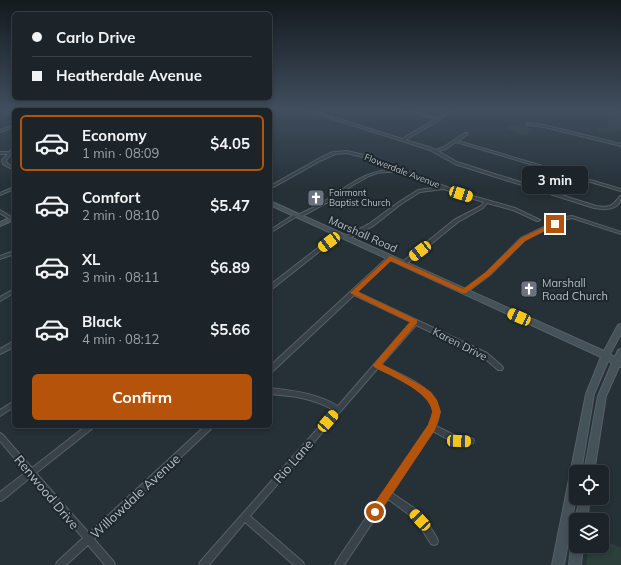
<!DOCTYPE html>
<html lang="en">
<head>
<meta charset="utf-8">
<style>
	:root { --surface:#1c2429; --page:#293035; --text:#f1f3f6; --muted:#a0a4a8; --line:#3a4146; --accent:#b45309 }
	body { margin:0; font-family:Mulish,sans-serif; background:var(--page); color:var(--text); height:100vh; display:flex; flex-direction:column; font-size:15px; white-space:nowrap }
	* { box-sizing:border-box; margin:0 }
	p { font-size:13px; color:var(--muted) }
	.icon { flex:none; width:22px; height:22px; fill:none; stroke:currentColor; stroke-width:2; stroke-linecap:round; stroke-linejoin:round }
	.map { position:relative; flex:1; overflow:hidden }
	.sheet { position:absolute; left:12px; top:108px; width:260px; height:320px; display:flex; flex-direction:column; background:var(--surface); border-radius:6px; box-shadow:0 2px 6px #0003,0 0 0 1px var(--line) }
	.sheet>* { flex:none }
	.top-card { position:absolute; left:12px; top:12px; width:260px; height:88px; border-radius:6px; box-shadow:0 2px 6px #0003,0 0 0 1px var(--line); display:grid; align-content:center; height:88px; padding:0 20px; background:var(--surface) }
	.controls { position:absolute; left:569px; top:465px; display:grid; gap:8px }
	.controls a { display:grid; place-items:center; width:40px; height:40px; border-radius:6px; background:var(--surface); box-shadow:0 2px 6px #0003,0 0 0 1px var(--line); font-size:20px }
	.end { position:absolute; width:18px; height:18px; margin:-9px; border:5px solid #b45309; background:#fff; box-shadow:0 0 0 2px #fff }
	.from { border-radius:50% }
	.bubble { position:absolute; height:28px; border-radius:6px; background:var(--surface); box-shadow:0 2px 6px #0003,0 0 0 1px var(--line); font-size:13px; font-weight:700; line-height:28px; text-align:center }
	.car { position:absolute; width:12px; height:24px; margin:-12px -6px; border-radius:5px; box-shadow:0 0 3px 1px #0007; background:linear-gradient(#f5c518 24%,#345 0 40%,#f5c518 0 76%,#345 0 86%,#f5c518 0) }
	.top-card b { display:flex; align-items:center; gap:14px; height:38px; font-size:15px }
	.top-card b+b { border-top:1px solid var(--line) }
	.top-card i { width:10px; height:10px; background:var(--text) }
	ul { padding:7px 0 0; list-style:none }
	li { display:flex; align-items:center; gap:12px; height:56px; margin:0 8px 6px; padding:0 12px; border:2px solid transparent; border-radius:6px }
	li div { flex:1 }
	li b { display:block; font-size:15px }
	li em { font-style:normal; font-weight:700 }
	li.active { border-color:var(--accent) }
	li>.icon { width:36px; height:36px; stroke-width:1.5 }
	.primary-button { display:flex; gap:8px; margin-top:auto; padding:8px 20px }
	.primary-button a { flex:1; height:46px; border-radius:6px; background:var(--accent); color:#fff; font-size:16px; font-weight:700; line-height:46px; text-align:center }
	.map>svg:first-child { display:block }
	.green { fill:#2c3f3a }
	.lines { fill:none; stroke-linecap:round; stroke-linejoin:round }
	.street-casing { stroke:#566065; stroke-width:2 }
	.secondary-casing { stroke:#566065; stroke-width:2 }
	.street { fill:#384248; fill-rule:evenodd }
	.secondary { fill:#46525a; fill-rule:evenodd }
	.route { fill:#b45309 }
	.labels { text-anchor:middle; stroke-width:4; stroke-linejoin:round; paint-order:stroke }
	.far-street-label { font-size:9px; fill:#b3bdc3; stroke:#1d272c }
	.far-poi-label { font-size:9px; fill:#b3bdc3; stroke:#1d272c; text-anchor:start }
	.street-label { font-size:11px; fill:#b3bdc3; stroke:#1d272c }
	.poi-label { font-size:11px; fill:#b3bdc3; stroke:#1d272c; text-anchor:start }
	.near-street-label { font-size:13px; fill:#b3bdc3; stroke:#1d272c }
</style>
</head>
<body>
<div class="map">
<svg width="621" height="565" viewBox="0 0 621 565">
	<rect width="100%" height="100%" fill="#253037"/>
	<path class="green" d="M602,110H621V130L610,132L598,131V128L607,127L609,125L607,119Z
		M512,124L534,129L526,136L505,129Z
		M602,539L621,548V565H586L589,546H602Z"/>
	<g class="lines">
		<g class="street-casing">
			<path id="street" d="M3,110H6L14,115V117Z
				M305,110H310L402,139L436,119L404,110H409L438,118L451,110H454L440,119V120H439L405,140L432,148L435,150L444,147L465,133H467V135L458,141L621,189V191L456,142L446,149L438,151L457,162L596,206C608,208 612,207 620,196H621C621,211 604,210 594,208L455,164L430,150Z
				M527,123L544,125L621,144V146L544,127L528,125L526,124Z
				M14,125V127L0,132V130Z
				M13,148H14V151L6,160L7,163L14,168V170L3,164L2,160L8,154H0V152H9Z
				M347,151L368,156L462,193L515,208L540,220L538,221H537L513,210L487,203L483,208L458,222L405,265H401V263L454,220L481,206L484,202L460,195L444,189L420,192L401,204L373,226L347,239H345V237L369,224L399,202L418,190L440,187L366,158L347,153L335,154L322,160L270,189V186L320,158L333,152Z
				M386,170H395L397,171L395,172H386L377,173L369,176L353,185L330,201L300,217H299L297,216L270,233V230L295,214H296L298,215C308,210 319,205 328,199C348,186 361,174 386,170Z
				M14,187V189L0,195V193Z
				M0,210L13,218V220H11L0,213Z
				M572,216L621,232V234L572,218L567,219L525,240L490,275L466,293H462L461,292L462,291L486,273L521,238L565,217Z
				M336,234H338L340,235L272,289L270,290V285Z
				M14,251V254L0,259V256Z
				M388,257H392V258L357,292L487,353L502,366L503,368L502,370H498L483,357L416,325L381,365C399,374 436,387 439,410C440,416 438,421 436,426L460,438H471L473,439L474,441L473,443C459,447 446,438 433,431L392,493L417,510L424,517L437,538L438,541L437,544L434,545L431,544L418,523L411,516L388,499L344,565H335L336,562L429,425C431,420 434,415 433,410C430,391 393,376 378,368L250,516L303,562L304,565H294L245,522L209,565H199L200,562L334,410C312,398 294,396 270,394V388C295,391 316,393 338,406L411,322L354,295L272,372H270V366Z
				M14,289V293L0,301V297Z
				M12,342H14V347L0,354V349Z
				M14,401V407L0,416V410Z
				M86,426H94L93,428L36,473L89,533L205,426H213L212,428L94,539L114,562L115,565H105L88,545L66,565H56L57,562L83,538L31,477L3,500L0,501V492L26,472L0,441V433L2,434L32,468Z"/>
		</g>
		<g class="secondary-casing">
			<path id="secondary" d="M270,110H273L270,112Z
				M270,201L604,351L618,325L621,324V334L610,354L615,357L618,350L621,349V367H619L606,396L594,472H584L598,396L612,363L608,361L594,394L581,472H576V497L564,565H552L586,394L601,357L270,205Z
				M14,216V220L0,226V222Z
				M580,498H590L587,520H576V521L575,520Z
				M576,541V546H583L581,565H569L571,546L573,542Z"/>
		</g>
		<use href="#street" class="street"/>
		<use href="#secondary" class="secondary"/>
	</g>
	<linearGradient id="sky" x2="0" y2="1"><stop stop-color="#141a1e"/><stop offset="0.58" stop-color="#404e5e"/><stop offset="1" stop-color="#404e5e" stop-opacity="0"/></linearGradient>
	<rect width="621" height="189" fill="url(#sky)"/>
	<path class="route" d="M553,223L558,224L525,241L490,275L466,293H462L391,261L358,292L417,320V323L382,364L424,387L431,392L437,400L441,412L435,430L378,515L375,517L371,515L370,512L371,508L428,425C429,421 432,415 432,411C429,391 391,376 374,367L373,365L410,322L350,293L390,256L463,289L486,272L521,238Z"/>
	<defs>
		<g id="church-square" transform="scale(0.9)"><rect x="-9" y="-9" width="18" height="18" rx="4" fill="#6b7280" stroke="#1d272c"/><path d="M-1.2-6h2.4v3.5h3.3v2.4h-3.3V6h-2.4V-.1h-3.3v-2.4h3.3Z" fill="#fff"/></g>
	</defs>
	<g fill-rule="evenodd">
		<use href="#church-square" x="316" y="198"/>
		<use href="#church-square" x="529" y="289"/>
	</g>
	<g class="labels">
		<g class="far-street-label">
			<text transform="translate(402 171) rotate(21)" y="3">Flowerdale Avenue</text>
		</g>
		<g class="far-poi-label">
			<text x="329" y="196">Fairmont<tspan x="329" dy="10">Baptist Church</tspan></text>
		</g>
		<g class="street-label">
			<text transform="translate(363 234) rotate(24)" y="4">Marshall Road</text>
			<text transform="translate(460 344) rotate(27)" y="4">Karen Drive</text>
		</g>
		<g class="poi-label">
			<text x="542" y="287">Marshall<tspan x="542" dy="13">Road Church</tspan></text>
		</g>
		<g class="near-street-label">
			<text transform="translate(293 461) rotate(-49)" y="5">Rio Lane</text>
			<text transform="translate(47 492) rotate(50)" y="5">Renwood Drive</text>
			<text transform="translate(135 496) rotate(-43)" y="5">Willowdale Avenue</text>
		</g>
	</g>
</svg>
<div class="controls">
<a><svg class="icon" aria-label="locate" viewBox="0 0 24 24"><circle cx="12" cy="12" r="6"/><path d="M12 2v4M12 18v4M2 12h4M18 12h4"/></svg></a>
<a><svg class="icon" aria-label="layers" viewBox="0 0 24 24"><path d="M12 4l9 5-9 5-9-5zM3 14l9 5 9-5"/></svg></a>
</div>
<i class="end from" style="left:375px;top:512px"></i>
<i class="end" style="left:555px;top:224px"></i>
<div class="bubble" style="left:522px;top:166px;width:66px">3 min</div>
<i class="car" style="left:461px;top:194px;rotate:108deg"></i>
<i class="car" style="left:329px;top:242px;rotate:233deg"></i>
<i class="car" style="left:420px;top:251px;rotate:232deg"></i>
<i class="car" style="left:519px;top:317px;rotate:294deg"></i>
<i class="car" style="left:328px;top:421px;rotate:41deg"></i>
<i class="car" style="left:459px;top:441px;rotate:92deg"></i>
<i class="car" style="left:420px;top:520px;rotate:317deg"></i>
<div class="top-card">
<b><i class="from"></i>Carlo Drive</b>
<b><i></i>Heatherdale Avenue</b>
</div>
<section class="sheet">
<ul>
<li class="active"><svg class="icon" aria-label="car" viewBox="0 0 24 24"><path d="M5 17H2v-5l4-1 3-4h7l3 4 3 1v5h-3M9 17h6M6 11h13"/><circle cx="7" cy="17" r="2"/><circle cx="17" cy="17" r="2"/></svg><div><b>Economy</b><p>1 min · 08:09</p></div><em>$4.05</em></li>
<li><svg class="icon" aria-label="car" viewBox="0 0 24 24"><path d="M5 17H2v-5l4-1 3-4h7l3 4 3 1v5h-3M9 17h6M6 11h13"/><circle cx="7" cy="17" r="2"/><circle cx="17" cy="17" r="2"/></svg><div><b>Comfort</b><p>2 min · 08:10</p></div><em>$5.47</em></li>
<li><svg class="icon" aria-label="car" viewBox="0 0 24 24"><path d="M5 17H2v-5l4-1 3-4h7l3 4 3 1v5h-3M9 17h6M6 11h13"/><circle cx="7" cy="17" r="2"/><circle cx="17" cy="17" r="2"/></svg><div><b>XL</b><p>3 min · 08:11</p></div><em>$6.89</em></li>
<li><svg class="icon" aria-label="car" viewBox="0 0 24 24"><path d="M5 17H2v-5l4-1 3-4h7l3 4 3 1v5h-3M9 17h6M6 11h13"/><circle cx="7" cy="17" r="2"/><circle cx="17" cy="17" r="2"/></svg><div><b>Black</b><p>4 min · 08:12</p></div><em>$5.66</em></li>
</ul>
<div class="primary-button"><a>Confirm</a></div>
</section>
</div>
</body>
</html>
